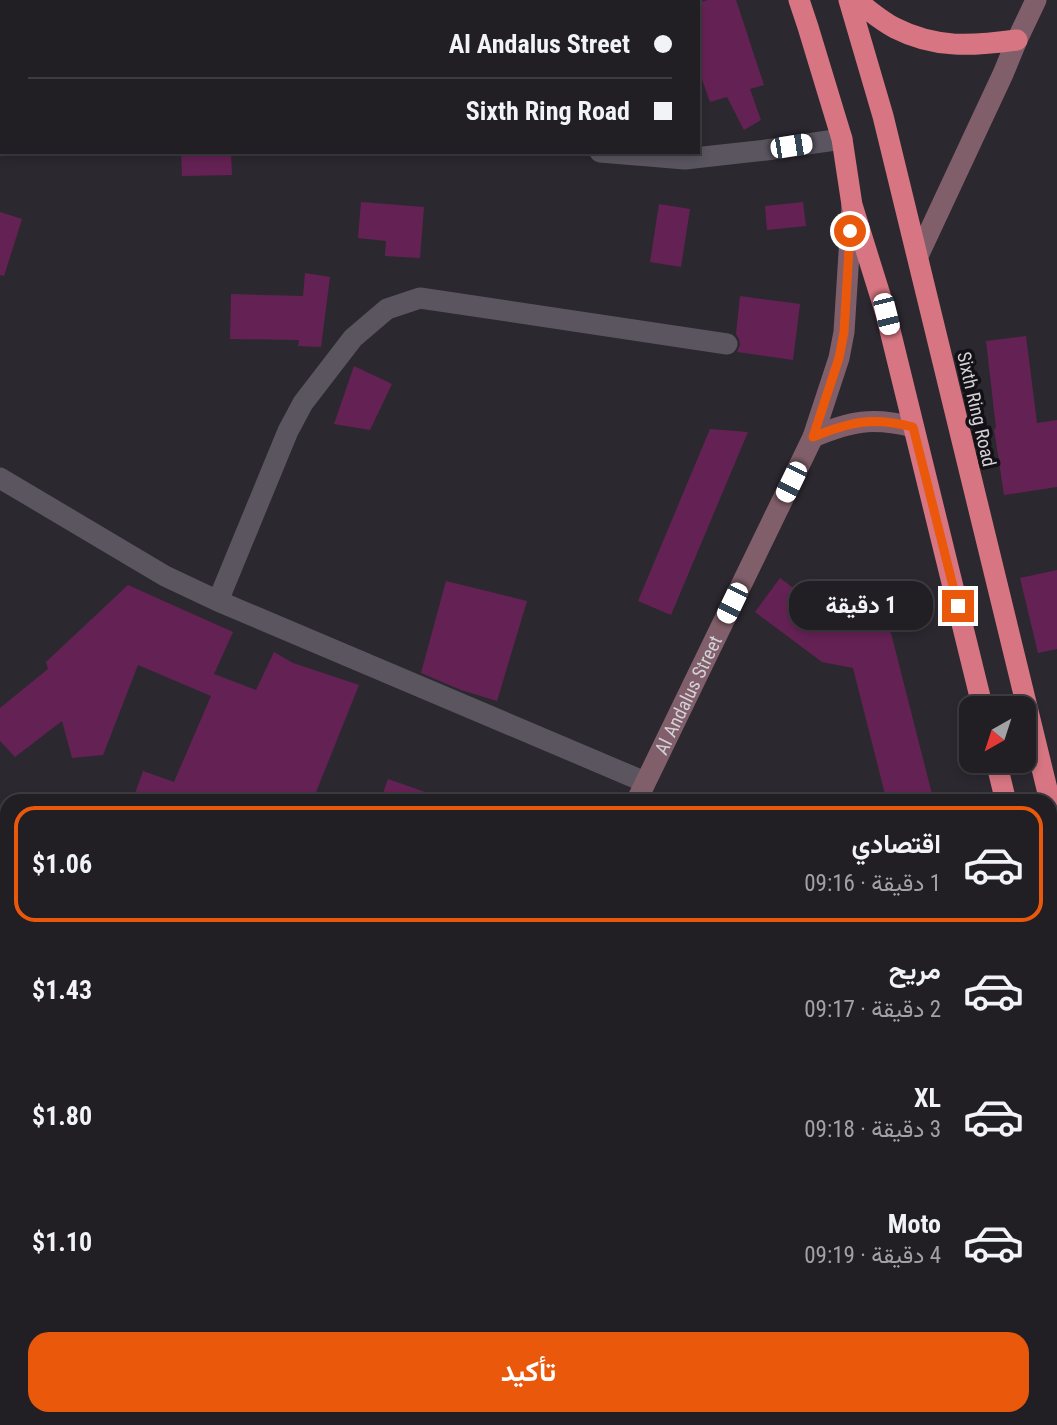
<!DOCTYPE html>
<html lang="ar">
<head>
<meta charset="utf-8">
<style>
	:root { --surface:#211e24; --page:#29272c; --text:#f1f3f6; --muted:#a2a2a6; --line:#3e3c41; --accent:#ea580c }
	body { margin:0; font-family:"Roboto Condensed",Vazirmatn,sans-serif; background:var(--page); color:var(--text); direction:rtl; height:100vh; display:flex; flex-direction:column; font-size:26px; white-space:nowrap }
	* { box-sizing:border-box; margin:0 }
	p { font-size:23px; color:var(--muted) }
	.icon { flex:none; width:38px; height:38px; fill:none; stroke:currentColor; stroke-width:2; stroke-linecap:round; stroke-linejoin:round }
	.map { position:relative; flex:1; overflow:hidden; direction:ltr }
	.drawer { position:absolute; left:0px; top:794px; width:1057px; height:632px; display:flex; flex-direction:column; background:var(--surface); border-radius:21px 21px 0 0; box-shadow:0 4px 10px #0003,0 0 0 2px var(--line); direction:rtl }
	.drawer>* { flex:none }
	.guide { position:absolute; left:0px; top:0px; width:700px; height:154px; box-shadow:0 4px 10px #0003,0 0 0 2px var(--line); direction:rtl; display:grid; align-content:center; height:154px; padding:0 28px; background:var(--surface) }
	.needle { width:46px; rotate:219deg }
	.fabs { position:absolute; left:959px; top:696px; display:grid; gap:14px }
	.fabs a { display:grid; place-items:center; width:77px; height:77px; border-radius:14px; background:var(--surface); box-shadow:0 4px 10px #0003,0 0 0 2px var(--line); font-size:35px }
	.end { position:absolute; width:32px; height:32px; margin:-16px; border:9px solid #ea580c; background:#fff; box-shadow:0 0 0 4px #fff }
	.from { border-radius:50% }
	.bubble { position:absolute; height:49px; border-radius:21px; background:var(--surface); box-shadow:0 4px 10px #0003,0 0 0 2px var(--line); font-size:23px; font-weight:700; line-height:49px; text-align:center; direction:rtl }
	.car { position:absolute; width:21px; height:42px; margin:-21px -10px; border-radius:9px; box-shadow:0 0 5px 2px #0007; background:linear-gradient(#fff 24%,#345 0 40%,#fff 0 76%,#345 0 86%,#fff 0) }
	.guide b { display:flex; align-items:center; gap:24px; height:66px; font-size:26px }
	.guide b+b { border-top:2px solid var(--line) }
	.guide i { width:18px; height:18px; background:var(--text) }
	ul { padding:12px 0 0; list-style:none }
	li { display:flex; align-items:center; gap:21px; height:116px; margin:0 14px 10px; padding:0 14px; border:4px solid transparent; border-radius:21px }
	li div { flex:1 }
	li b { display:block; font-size:26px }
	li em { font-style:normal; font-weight:700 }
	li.active { border-color:var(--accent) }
	li>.icon { width:63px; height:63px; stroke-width:1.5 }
	.action { display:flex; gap:14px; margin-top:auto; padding:14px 28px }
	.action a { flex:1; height:80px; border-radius:21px; background:var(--accent); color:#fff; font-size:28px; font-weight:700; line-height:80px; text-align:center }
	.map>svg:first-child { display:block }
	.building { fill:#642254 }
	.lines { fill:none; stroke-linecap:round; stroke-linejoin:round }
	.street { stroke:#5a555f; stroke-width:21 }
	.secondary { stroke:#805f6a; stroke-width:21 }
	.highway { stroke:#d77682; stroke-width:21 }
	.route { stroke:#ea580c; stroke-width:9 }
	.labels { text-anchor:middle; stroke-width:7; stroke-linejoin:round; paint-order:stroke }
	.street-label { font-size:19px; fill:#d3d1d6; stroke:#131115 }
</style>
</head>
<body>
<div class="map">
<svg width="1057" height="1425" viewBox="0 0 1057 1425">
	<rect width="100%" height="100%" fill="#2c2830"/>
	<path class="building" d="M708,0H736L764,85L750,89L761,120L744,130L727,97L710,102L698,68V3Z
		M181,152H231L232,175L182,176Z
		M361,202L424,207L420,258L385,256L386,241L358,238Z
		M803,202L806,226L767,230L765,206Z
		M659,204L690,209L681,267L650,262Z
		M0,212L22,219L4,276L0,275Z
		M305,273L330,277L321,347L298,346L299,340L230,339L231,294L303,296Z
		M740,296L800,304L793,360L737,352L740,345L739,339L736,334Z
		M1026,336L1037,423L1057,420V487L1004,495L994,429L996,428L986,341Z
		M354,366L392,384L370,430L334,424Z
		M710,429L748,432L671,615L638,601Z
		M1057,570V649L1038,653L1020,578Z
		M780,578L848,629L872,624L881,626L891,633L934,802H887L853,668L822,662L755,612Z
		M446,581L527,601L497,701L461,690L421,673Z
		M128,585L233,632L214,674L256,690L274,652L293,663L359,685L312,802H132L143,771L174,782L211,696L138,665L103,755L72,758L62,721L15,757L0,741V708L48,669L46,662Z
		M388,779L445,799L444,802H380Z"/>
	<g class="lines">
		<path class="street" d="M600,152L685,159L766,150L842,139
			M0,478L165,576L218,601L645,782
			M218,601L288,431L303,403L353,338L387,309L420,298L727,344"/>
		<g class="secondary">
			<path d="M918,256L1003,74L1017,40L1036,0"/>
			<path d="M813,437C851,421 872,417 913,427"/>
			<path id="s1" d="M636,802L813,437L839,358L844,332L852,206"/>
			<path d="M330,1425L333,1419"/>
		</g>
		<path class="highway" d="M799,0L808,27L842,139L852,205L886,314L983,709
			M849,0L883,116L1057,830
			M855,0C868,9 881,21 895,28C936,49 973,46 1017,40
			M996,761L1006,802
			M1050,979L1057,1007"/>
	</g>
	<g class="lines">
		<path class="route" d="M850,231L844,332L839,358L813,437C852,421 872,417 913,427L958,606"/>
	</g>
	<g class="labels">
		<g class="street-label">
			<text transform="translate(977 409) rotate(77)" y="7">Sixth Ring Road</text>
			<text dy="7" stroke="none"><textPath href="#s1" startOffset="119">Al Andalus Street</textPath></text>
		</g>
	</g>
</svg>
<div class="fabs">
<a><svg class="needle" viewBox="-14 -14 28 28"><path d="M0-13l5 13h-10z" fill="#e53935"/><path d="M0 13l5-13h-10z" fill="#a2a2a6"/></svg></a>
</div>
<i class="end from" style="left:850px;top:231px"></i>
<i class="end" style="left:958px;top:606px"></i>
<div class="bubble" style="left:789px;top:581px;width:144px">1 دقيقة</div>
<i class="car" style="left:791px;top:146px;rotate:81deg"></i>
<i class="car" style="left:886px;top:314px;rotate:166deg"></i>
<i class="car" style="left:791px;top:482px;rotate:206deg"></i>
<i class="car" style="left:732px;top:603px;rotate:206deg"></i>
<div class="guide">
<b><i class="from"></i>Al Andalus Street</b>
<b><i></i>Sixth Ring Road</b>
</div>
<section class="drawer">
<ul>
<li class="active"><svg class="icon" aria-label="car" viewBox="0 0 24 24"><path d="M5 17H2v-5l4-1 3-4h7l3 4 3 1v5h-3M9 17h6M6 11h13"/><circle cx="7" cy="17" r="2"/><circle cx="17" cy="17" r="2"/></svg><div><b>اقتصادي</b><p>1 دقيقة · 09:16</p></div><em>$1.06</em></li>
<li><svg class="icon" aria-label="car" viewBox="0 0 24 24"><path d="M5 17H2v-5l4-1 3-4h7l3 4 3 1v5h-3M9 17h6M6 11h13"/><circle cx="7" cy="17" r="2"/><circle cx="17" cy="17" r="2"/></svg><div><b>مريح</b><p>2 دقيقة · 09:17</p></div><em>$1.43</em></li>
<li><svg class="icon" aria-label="car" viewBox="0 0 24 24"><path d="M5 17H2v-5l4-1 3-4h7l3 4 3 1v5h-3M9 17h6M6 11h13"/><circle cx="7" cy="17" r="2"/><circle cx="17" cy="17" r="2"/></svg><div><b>XL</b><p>3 دقيقة · 09:18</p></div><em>$1.80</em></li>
<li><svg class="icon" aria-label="car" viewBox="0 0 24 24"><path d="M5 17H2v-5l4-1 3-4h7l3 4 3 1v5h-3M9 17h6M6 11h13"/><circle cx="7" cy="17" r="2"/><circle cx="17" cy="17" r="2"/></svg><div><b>Moto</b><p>4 دقيقة · 09:19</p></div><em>$1.10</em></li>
</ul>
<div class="action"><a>تأكيد</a></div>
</section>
</div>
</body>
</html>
